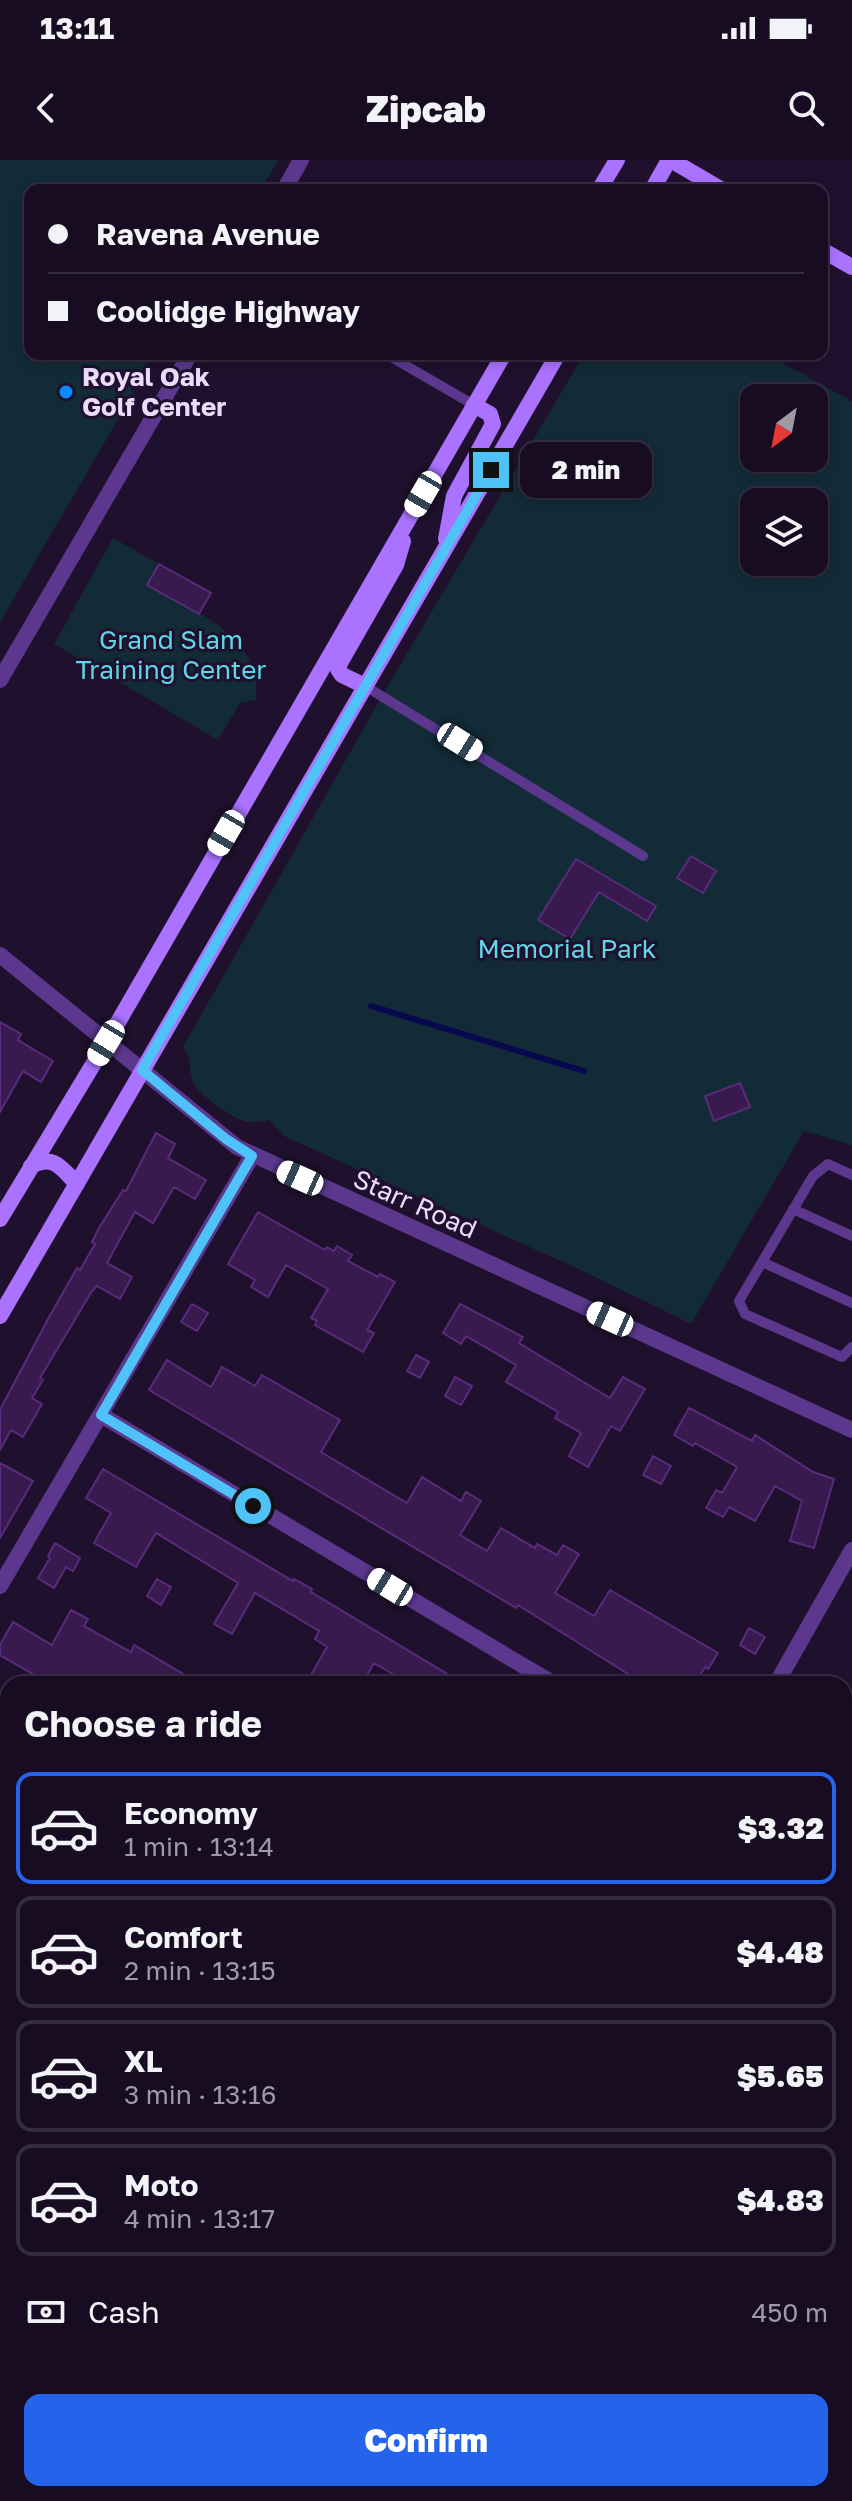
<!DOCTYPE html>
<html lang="en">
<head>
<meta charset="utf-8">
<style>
	:root { --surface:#170c22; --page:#241a2f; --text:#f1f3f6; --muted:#9e9ba5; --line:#362c40; --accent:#2563eb }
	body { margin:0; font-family:"Golos Text",sans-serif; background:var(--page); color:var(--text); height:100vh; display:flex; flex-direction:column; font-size:30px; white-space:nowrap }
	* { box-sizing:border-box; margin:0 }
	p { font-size:26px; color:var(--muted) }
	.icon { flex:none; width:44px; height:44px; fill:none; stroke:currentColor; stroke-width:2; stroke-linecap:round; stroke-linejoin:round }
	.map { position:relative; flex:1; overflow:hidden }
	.drawer { position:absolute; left:0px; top:1516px; width:852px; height:826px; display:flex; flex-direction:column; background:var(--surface); border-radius:24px 24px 0 0; box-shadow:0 4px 12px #0003,0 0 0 2px var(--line) }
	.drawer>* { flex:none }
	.guide { position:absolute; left:24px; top:24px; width:804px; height:176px; border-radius:16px; box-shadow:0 4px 12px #0003,0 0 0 2px var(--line); display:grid; align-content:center; height:176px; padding:0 24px; background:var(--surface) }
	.needle { width:52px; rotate:212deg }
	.tools { position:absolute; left:740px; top:224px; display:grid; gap:16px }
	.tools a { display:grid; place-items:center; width:88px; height:88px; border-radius:16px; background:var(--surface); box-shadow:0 4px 12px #0003,0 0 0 2px var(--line); font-size:40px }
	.end { position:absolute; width:36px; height:36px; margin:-18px; border:10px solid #4fc3f7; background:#111; box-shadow:0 0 0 4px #111 }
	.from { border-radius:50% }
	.bubble { position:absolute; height:56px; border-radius:16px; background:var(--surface); box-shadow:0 4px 12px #0003,0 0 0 2px var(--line); font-size:26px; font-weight:800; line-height:56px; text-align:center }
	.car { position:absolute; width:24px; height:48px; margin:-24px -12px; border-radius:10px; box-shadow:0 0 6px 2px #0007; background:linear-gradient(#fff 24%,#345 0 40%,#fff 0 76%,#345 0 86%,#fff 0) }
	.guide b { display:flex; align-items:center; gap:28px; height:76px; font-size:30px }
	.guide b+b { border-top:2px solid var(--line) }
	.guide i { width:20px; height:20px; background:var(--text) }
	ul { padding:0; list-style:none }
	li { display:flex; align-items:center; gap:24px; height:112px; margin:0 16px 12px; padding:0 8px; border:4px solid var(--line); border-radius:16px }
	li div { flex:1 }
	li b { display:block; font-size:30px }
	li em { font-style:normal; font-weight:800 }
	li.active { border-color:var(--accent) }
	li>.icon { width:72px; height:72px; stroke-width:1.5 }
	h2 { padding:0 24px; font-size:36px; line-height:96px }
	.pay { display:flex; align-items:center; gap:20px; height:88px; padding:0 24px; font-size:30px }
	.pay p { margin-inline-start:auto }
	.primary-button { display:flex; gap:16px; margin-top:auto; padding:16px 24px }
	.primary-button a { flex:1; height:92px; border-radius:16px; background:var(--accent); color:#fff; font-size:32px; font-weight:800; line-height:92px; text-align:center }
	.status { display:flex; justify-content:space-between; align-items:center; height:56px; padding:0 40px; background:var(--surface); direction:ltr }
	.status svg { height:22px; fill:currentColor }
	header { display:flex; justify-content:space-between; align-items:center; height:104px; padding:0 24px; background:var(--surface); font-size:36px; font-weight:800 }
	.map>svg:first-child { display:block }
	.green { fill:#122b37; fill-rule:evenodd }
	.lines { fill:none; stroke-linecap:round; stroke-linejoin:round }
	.stream { stroke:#08084e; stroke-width:6 }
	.building { fill:#381a4f; stroke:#592b7c; stroke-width:2 }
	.service { stroke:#5b388e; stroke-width:10 }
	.minor { stroke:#5b388e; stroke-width:16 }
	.tertiary { stroke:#5b388e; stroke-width:16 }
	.secondary { stroke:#aa72ff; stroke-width:16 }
	.route { stroke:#4fc3f7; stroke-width:10 }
	.poi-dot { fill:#078bff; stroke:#1f102d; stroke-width:3 }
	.labels { text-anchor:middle; stroke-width:6; stroke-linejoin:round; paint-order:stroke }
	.poi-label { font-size:26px; font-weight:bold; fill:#eddbff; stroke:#1f102d; text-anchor:start }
	.park-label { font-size:26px; fill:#5ed7e8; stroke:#1f102d }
	.street-label { font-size:26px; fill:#eddbff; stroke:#1f102d }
</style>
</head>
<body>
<div class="status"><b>13:11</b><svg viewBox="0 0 49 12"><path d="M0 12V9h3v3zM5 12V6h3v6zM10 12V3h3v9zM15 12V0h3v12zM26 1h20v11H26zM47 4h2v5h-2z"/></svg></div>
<header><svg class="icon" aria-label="back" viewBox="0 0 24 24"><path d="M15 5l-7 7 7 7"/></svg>Zipcab<svg class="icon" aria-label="search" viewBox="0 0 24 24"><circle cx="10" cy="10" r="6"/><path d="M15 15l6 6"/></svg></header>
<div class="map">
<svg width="852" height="2341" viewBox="0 0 852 2341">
	<rect width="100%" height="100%" fill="#1f102d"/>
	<path class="green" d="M0,0H278L261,30H30V194H153L131,230L134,232L0,462Z
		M584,194H766L852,241V985L804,971L691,1164L583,1111L286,977L269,960C263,961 256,963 250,962C236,962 199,935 193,922C188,910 192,898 183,887L390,522ZM754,238H814V298H754ZM754,342H814V402H754Z
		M113,378L159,404L148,426C186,447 244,468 255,515C257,523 256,533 256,540L240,543L218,580L54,484Z"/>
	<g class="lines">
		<path class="stream" d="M371,846L584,911"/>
	</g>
	<path class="building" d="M159,404L211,433L199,454L147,425Z
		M691,696L716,711L703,733L677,718Z
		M576,699L656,746L647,761L599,732L570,779L538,760Z
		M0,862L21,874L18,880L53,901L41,922L23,911L0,952Z
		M740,923L750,947L714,961L705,936Z
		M156,973L175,984L168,998L206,1020L195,1039L174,1027L153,1063L135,1052L107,1103L132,1117L120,1139L97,1126L92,1131L40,1218L43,1220L32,1238L42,1244L23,1277L11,1270L0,1290V1250L48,1159L77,1108L80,1110L95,1084L92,1082L99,1068L123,1030L126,1031Z
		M258,1052L325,1090L327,1087L334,1091L337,1086L352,1095L348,1101L378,1117L380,1114L395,1122L367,1170L374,1173L363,1192L315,1165L317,1161L311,1158L328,1129L286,1105L268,1137L251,1127L255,1120L228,1104Z
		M192,1144L208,1153L197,1171L181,1162Z
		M460,1144L523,1177L519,1183L610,1238L623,1217L645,1229L620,1271L611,1266L588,1307L569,1296L581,1273L555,1258L558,1252L506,1222L516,1205L466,1176L461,1184L443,1173Z
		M416,1195L429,1202L420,1218L407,1211Z
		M167,1200L211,1227L222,1207L255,1226L262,1215L340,1260L321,1292L407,1343L422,1317L461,1341L466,1332L481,1341L460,1375L487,1391L501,1368L535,1388L537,1384L557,1395L563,1385L579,1394L555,1433L594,1456L610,1430L718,1493L708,1509L705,1507L695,1524H644L518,1445L516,1448L149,1230Z
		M455,1217L472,1226L461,1245L445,1236Z
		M689,1248L752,1281L755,1275L813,1312L834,1319L814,1388L790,1381L802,1341L775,1326L755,1361L729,1347L723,1357L706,1348L716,1330L722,1333L737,1307L695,1283L693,1286L674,1275Z
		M653,1296L671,1306L661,1324L643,1315Z
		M0,1303L33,1321L0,1378Z
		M103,1309L293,1421L294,1419L312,1429L311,1432L464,1524H410L374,1503L362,1524H325L311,1515L327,1487L315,1479L319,1471L255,1433L232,1474L214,1464L238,1423L156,1373L136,1407L94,1383L111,1353L86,1338Z
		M55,1383L80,1398L73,1411L66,1407L54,1428L38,1418L50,1398L48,1396Z
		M157,1419L171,1427L161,1445L147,1436Z
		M71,1450L88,1459L84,1466L131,1492L134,1485L183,1514L178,1524H50L0,1495V1485L13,1462L52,1485Z
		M749,1468L765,1477L755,1494L740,1485Z"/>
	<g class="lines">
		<path class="service" d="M386,194L474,245
			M365,526L643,696
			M852,1015L828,1004L813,1016L739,1141L745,1154L842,1197L852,1187
			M793,1049L852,1076
			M762,1102L852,1143"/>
		<path class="minor" d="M284,30L301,0
			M0,520L190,194
			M0,795L237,987L852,1270
			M101,1255L554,1524
			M0,1426L252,996
			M776,1524L852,1390
			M0,1561L8,1566
			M844,1697L852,1701
			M0,1926L8,1931
			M844,2061L852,2066
			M687,2334L699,2341
			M306,2341L310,2334"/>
		<path class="tertiary" d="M0,2287L8,2292
			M79,2334L91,2341"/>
		<path class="secondary" d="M671,0L722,30
			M599,30L617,0
			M652,30L669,0
			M822,90L852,107
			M446,379L454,336L493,264L490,254L474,245
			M365,526L342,515L338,509L340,503L396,405L403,381
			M31,1006C54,994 61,1008 77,1024
			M0,1059L106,883L504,194
			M0,1156L558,194"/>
	</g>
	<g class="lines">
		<path class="route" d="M253,1346L101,1255L252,996L226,979L142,910L491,310"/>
	</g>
	<circle class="poi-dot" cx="66" cy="232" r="8"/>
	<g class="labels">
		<g class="poi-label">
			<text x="82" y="226">Royal Oak<tspan x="82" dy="30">Golf Center</tspan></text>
		</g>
		<g class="park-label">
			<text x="171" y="489">Grand Slam<tspan x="171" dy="30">Training Center</tspan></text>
			<text x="567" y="798">Memorial Park</text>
		</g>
		<g class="street-label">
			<text transform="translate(415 1044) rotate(24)" y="9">Starr Road</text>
		</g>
	</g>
</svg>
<div class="tools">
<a><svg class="needle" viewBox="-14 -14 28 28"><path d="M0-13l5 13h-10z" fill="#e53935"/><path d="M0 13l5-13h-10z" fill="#9e9ba5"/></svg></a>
<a><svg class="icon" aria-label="layers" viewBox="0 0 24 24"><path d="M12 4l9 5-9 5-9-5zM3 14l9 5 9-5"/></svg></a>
</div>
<i class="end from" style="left:253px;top:1346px"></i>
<i class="end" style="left:491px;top:310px"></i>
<div class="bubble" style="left:520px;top:282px;width:132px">2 min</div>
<i class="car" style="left:423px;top:334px;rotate:210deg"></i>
<i class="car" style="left:460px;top:582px;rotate:122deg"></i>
<i class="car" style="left:226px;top:673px;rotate:210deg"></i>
<i class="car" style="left:106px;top:883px;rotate:211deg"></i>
<i class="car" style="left:300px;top:1018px;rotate:294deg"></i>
<i class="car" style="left:610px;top:1159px;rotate:294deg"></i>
<i class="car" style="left:390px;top:1427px;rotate:301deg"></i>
<div class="guide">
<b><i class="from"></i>Ravena Avenue</b>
<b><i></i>Coolidge Highway</b>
</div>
<section class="drawer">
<h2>Choose a ride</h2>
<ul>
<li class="active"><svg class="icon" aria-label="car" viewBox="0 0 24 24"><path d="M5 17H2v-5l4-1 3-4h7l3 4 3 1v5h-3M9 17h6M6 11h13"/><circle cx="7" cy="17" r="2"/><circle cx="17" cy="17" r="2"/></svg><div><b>Economy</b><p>1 min · 13:14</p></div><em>$3.32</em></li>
<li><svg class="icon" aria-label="car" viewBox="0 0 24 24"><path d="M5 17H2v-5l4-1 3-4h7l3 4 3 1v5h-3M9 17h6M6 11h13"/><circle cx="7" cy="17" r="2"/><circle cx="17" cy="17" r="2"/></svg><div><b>Comfort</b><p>2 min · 13:15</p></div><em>$4.48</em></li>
<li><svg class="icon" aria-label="car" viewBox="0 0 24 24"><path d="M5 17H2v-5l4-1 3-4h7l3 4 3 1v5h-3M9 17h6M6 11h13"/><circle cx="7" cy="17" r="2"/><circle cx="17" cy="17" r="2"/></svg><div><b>XL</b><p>3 min · 13:16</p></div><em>$5.65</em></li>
<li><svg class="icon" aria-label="car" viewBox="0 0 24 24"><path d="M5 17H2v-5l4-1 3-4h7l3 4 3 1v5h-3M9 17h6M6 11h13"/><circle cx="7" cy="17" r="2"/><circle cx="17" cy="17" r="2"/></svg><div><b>Moto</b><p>4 min · 13:17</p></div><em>$4.83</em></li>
</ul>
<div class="pay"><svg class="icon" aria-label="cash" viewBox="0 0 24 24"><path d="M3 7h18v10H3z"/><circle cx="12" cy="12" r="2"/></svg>Cash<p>450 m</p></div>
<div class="primary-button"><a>Confirm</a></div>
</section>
</div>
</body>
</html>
